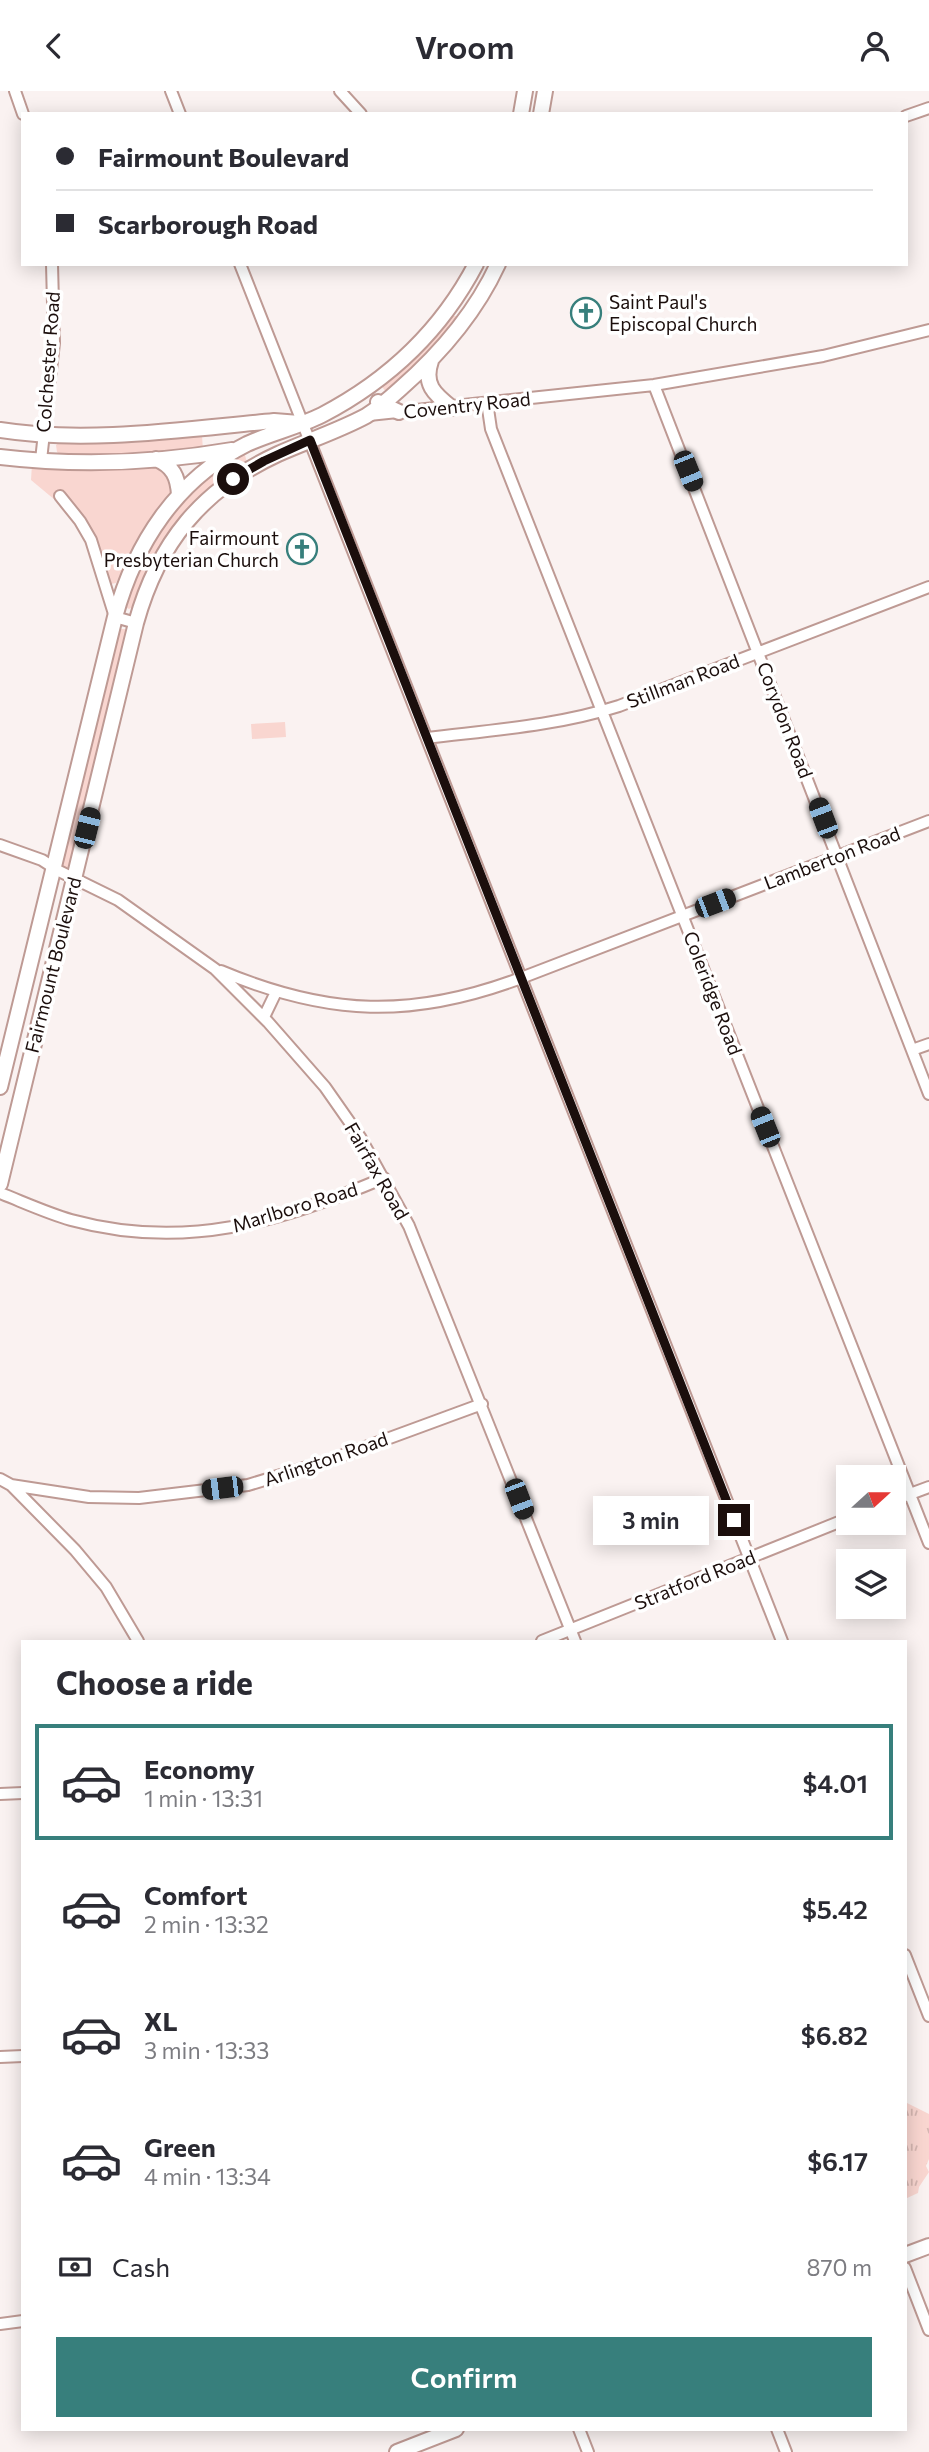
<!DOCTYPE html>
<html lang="en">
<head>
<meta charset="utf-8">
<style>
	:root { --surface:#fff; --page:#f7f7f7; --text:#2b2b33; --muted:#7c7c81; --line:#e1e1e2; --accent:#377f7c }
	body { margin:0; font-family:Commissioner,sans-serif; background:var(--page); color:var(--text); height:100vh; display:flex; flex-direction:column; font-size:26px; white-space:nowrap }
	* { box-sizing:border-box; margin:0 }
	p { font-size:23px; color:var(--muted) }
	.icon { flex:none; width:38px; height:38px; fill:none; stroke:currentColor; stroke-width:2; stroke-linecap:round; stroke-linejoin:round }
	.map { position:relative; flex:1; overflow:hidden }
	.side { position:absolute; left:21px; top:1549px; width:886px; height:791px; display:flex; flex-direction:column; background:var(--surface); border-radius:0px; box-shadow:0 4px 18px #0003 }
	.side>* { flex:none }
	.guide { position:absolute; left:21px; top:21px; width:887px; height:154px; border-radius:0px; box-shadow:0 4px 18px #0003; display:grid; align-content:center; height:154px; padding:0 35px; background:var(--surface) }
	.needle { width:46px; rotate:69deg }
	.controls { position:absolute; left:836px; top:1374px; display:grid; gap:14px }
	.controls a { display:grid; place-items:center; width:70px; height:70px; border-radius:0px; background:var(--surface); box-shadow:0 4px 18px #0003; font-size:35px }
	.end { position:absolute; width:32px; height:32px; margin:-16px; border:9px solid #1b0e0c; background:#fff; box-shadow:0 0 0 4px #fff }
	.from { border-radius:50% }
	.bubble { position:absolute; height:49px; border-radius:0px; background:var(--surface); box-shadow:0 4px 18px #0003; font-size:23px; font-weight:600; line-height:49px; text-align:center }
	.car { position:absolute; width:21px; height:42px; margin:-21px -10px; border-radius:9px; box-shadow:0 0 5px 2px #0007; background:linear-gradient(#222 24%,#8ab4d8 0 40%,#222 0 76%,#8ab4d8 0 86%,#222 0) }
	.guide b { display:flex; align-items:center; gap:24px; height:66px; font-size:26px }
	.guide b+b { border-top:2px solid var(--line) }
	.guide i { width:18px; height:18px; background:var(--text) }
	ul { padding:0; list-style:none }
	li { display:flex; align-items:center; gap:21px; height:116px; margin:0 14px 10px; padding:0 21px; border:4px solid transparent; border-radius:0px }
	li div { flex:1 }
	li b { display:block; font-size:26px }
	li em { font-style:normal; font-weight:600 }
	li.on { border-color:var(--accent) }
	li>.icon { width:63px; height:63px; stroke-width:1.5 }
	h2 { padding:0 35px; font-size:32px; line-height:84px }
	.pay { display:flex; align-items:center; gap:18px; height:77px; padding:0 35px; font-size:26px }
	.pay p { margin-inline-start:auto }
	.action { display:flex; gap:14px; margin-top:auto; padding:14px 35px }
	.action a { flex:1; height:80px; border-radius:0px; background:var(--accent); color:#fff; font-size:28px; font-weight:600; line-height:80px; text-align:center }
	header { display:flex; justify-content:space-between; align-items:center; height:91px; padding:0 35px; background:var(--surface); font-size:32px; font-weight:600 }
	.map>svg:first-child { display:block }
	.grass { fill:#f9d6d0 }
	.park { fill:url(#park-tufts) }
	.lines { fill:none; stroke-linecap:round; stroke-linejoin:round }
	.minor-casing { stroke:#be9a94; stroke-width:14 }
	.major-casing { stroke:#be9a94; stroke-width:18 }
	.minor { stroke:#fff; stroke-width:10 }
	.major { stroke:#fff; stroke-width:14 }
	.route { stroke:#1b0e0c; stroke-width:9 }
	.labels { text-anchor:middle; stroke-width:7; stroke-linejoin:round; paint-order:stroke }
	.poi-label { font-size:19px; fill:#1b0e0c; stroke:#fff; text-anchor:start }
	.street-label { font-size:19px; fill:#1b0e0c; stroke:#fff }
</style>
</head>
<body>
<header><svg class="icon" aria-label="back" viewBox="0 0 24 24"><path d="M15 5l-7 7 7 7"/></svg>Vroom<svg class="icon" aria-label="person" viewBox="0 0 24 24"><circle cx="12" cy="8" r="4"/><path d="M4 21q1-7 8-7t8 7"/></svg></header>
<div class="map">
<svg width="929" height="2361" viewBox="0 0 929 2361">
	<defs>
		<pattern id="park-tufts" width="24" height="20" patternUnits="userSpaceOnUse" patternTransform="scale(1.75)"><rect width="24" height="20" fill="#f9d6d0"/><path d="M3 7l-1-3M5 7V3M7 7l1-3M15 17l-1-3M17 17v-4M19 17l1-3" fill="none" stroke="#d5b6b1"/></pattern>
	</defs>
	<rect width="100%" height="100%" fill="#faf2f1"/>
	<path class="grass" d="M450,225H456L457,227L427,268L386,301L380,293Z
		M202,344L203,360L162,364L62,365L57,361L56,354L62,349Z
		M240,364H245L247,372L216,395L133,516L129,518L125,516L133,484L166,428L197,394Z
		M32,373L157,374C167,379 173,390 170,402C168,410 160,418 155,424C138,445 130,470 116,492L111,493C102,479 100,460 92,444C85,429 71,416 61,403L55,409L31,389Z
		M121,538H125L128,545L71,774L66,777L62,776L61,770L114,543Z
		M285,631L286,646L252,648L251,633Z"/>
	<path class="park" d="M905,2011L929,2023V2068L926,2075L929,2081L919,2096L918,2102L905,2108Z"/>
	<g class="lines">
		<g class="minor-casing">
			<path id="minor" d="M15,0L23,23
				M171,0L180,23
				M340,0L361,23
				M906,25L929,17
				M240,173L782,1550
				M654,294L929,1003
				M487,311L491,338L929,1452
				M369,324L654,294L823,265L929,239
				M41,369L54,252L52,173
				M60,405L80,430L91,449L115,526L136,532
				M427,647C492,639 556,635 619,615L929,496
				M0,754L42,769L59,780L118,809L215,878L268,931L325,996L360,1046L409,1135L575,1550
				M221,880C328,925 412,928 521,887L929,730
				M264,926L276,901
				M912,959L929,953
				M0,1102C23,1111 47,1122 71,1129C185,1160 279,1131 384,1087
				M0,1388L11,1394L89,1406L139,1407L248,1394L327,1370L482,1313
				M11,1394L75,1459L106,1496L138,1550
				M894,1409L929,1396
				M542,1550L849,1427
				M0,1703L23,1702
				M905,1864L929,1925
				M0,1966L23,1965
				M905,2177L929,2239
				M0,2233L23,2230
				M579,2338L588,2361
				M777,2338L786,2361"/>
		</g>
		<g class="major-casing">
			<path id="major" d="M521,23L525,0
				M541,23L545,0
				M431,270C423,293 434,303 452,317
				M378,311L399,321
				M0,339C87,353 187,338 274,330L299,332
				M0,366C76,375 157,372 232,359
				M156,368C173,375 178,386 179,404
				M0,996L115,526C135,452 177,388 247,353C271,342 298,336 322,324C387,290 441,240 476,173
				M0,1093L136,532C158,452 202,398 278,363C307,350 338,340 366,325C379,317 389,308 400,298C440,263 475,223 498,173
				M905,2164L929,2155
				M397,2361L456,2338"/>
		</g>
		<use href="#minor" class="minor"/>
		<use href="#major" class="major"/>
	</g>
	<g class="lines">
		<path class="route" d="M233,388L264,370L310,349L734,1429"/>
	</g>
	<defs>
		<g id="church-ring" transform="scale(1.575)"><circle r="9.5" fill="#fff" stroke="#377f7c" stroke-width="1.5"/><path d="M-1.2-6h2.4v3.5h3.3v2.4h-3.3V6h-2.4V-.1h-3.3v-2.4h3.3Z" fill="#377f7c"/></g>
	</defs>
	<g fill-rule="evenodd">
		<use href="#church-ring" x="586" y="222"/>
		<use href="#church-ring" x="302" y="458"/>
	</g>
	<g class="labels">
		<g class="poi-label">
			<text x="609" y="218">Saint Paul's<tspan x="609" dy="22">Episcopal Church</tspan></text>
			<text x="279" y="454" text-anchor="end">Fairmount<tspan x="279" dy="22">Presbyterian Church</tspan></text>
		</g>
		<g class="street-label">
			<text transform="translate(48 271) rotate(-86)" y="7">Colchester Road</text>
			<text transform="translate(467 314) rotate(-6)" y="7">Coventry Road</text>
			<text transform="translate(683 590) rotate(-21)" y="7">Stillman Road</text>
			<text transform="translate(785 629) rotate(69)" y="7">Corydon Road</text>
			<text transform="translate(832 767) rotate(-21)" y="7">Lamberton Road</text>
			<text transform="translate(53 874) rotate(-76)" y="7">Fairmount Boulevard</text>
			<text transform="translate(713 902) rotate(69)" y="7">Coleridge Road</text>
			<text transform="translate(377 1080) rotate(60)" y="7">Fairfax Road</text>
			<text transform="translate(295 1116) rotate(-17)" y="7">Marlboro Road</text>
			<text transform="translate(326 1368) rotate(-19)" y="7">Arlington Road</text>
			<text transform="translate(695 1489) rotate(-22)" y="7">Stratford Road</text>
		</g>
	</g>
</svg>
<div class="controls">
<a><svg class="needle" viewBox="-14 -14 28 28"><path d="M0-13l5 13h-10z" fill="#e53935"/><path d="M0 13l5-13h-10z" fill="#7c7c81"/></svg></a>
<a><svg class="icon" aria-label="layers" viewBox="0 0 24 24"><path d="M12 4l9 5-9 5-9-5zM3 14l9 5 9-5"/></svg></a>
</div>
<i class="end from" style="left:233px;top:388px"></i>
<i class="end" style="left:734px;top:1429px"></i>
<div class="bubble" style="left:593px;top:1405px;width:116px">3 min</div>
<i class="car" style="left:688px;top:380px;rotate:158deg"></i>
<i class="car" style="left:823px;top:727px;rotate:339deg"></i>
<i class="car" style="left:87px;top:737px;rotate:14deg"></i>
<i class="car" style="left:715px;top:812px;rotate:69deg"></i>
<i class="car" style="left:765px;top:1036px;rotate:338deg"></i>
<i class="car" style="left:222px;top:1397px;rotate:263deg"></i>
<i class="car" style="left:519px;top:1408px;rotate:159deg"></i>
<div class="guide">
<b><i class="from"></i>Fairmount Boulevard</b>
<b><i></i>Scarborough Road</b>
</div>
<section class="side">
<h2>Choose a ride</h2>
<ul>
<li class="on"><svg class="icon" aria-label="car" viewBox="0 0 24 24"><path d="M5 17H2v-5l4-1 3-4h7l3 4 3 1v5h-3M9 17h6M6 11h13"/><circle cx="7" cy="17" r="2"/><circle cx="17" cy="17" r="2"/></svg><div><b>Economy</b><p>1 min · 13:31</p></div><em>$4.01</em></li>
<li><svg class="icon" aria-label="car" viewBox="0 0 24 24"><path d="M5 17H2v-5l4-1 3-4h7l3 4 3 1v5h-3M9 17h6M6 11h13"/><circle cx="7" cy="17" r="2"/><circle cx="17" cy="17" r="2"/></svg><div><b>Comfort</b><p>2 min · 13:32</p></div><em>$5.42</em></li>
<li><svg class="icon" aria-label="car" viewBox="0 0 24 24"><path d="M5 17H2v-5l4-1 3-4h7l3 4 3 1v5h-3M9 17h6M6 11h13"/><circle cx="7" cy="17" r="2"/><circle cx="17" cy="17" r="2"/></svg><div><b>XL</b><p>3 min · 13:33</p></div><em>$6.82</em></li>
<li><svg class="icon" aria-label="car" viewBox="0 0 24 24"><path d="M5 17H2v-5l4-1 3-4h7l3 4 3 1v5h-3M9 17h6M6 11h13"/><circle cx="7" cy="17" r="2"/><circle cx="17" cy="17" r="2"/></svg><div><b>Green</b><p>4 min · 13:34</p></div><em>$6.17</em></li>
</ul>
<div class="pay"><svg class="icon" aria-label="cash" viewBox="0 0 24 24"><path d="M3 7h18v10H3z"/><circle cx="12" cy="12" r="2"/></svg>Cash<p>870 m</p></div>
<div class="action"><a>Confirm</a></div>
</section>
</div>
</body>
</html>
